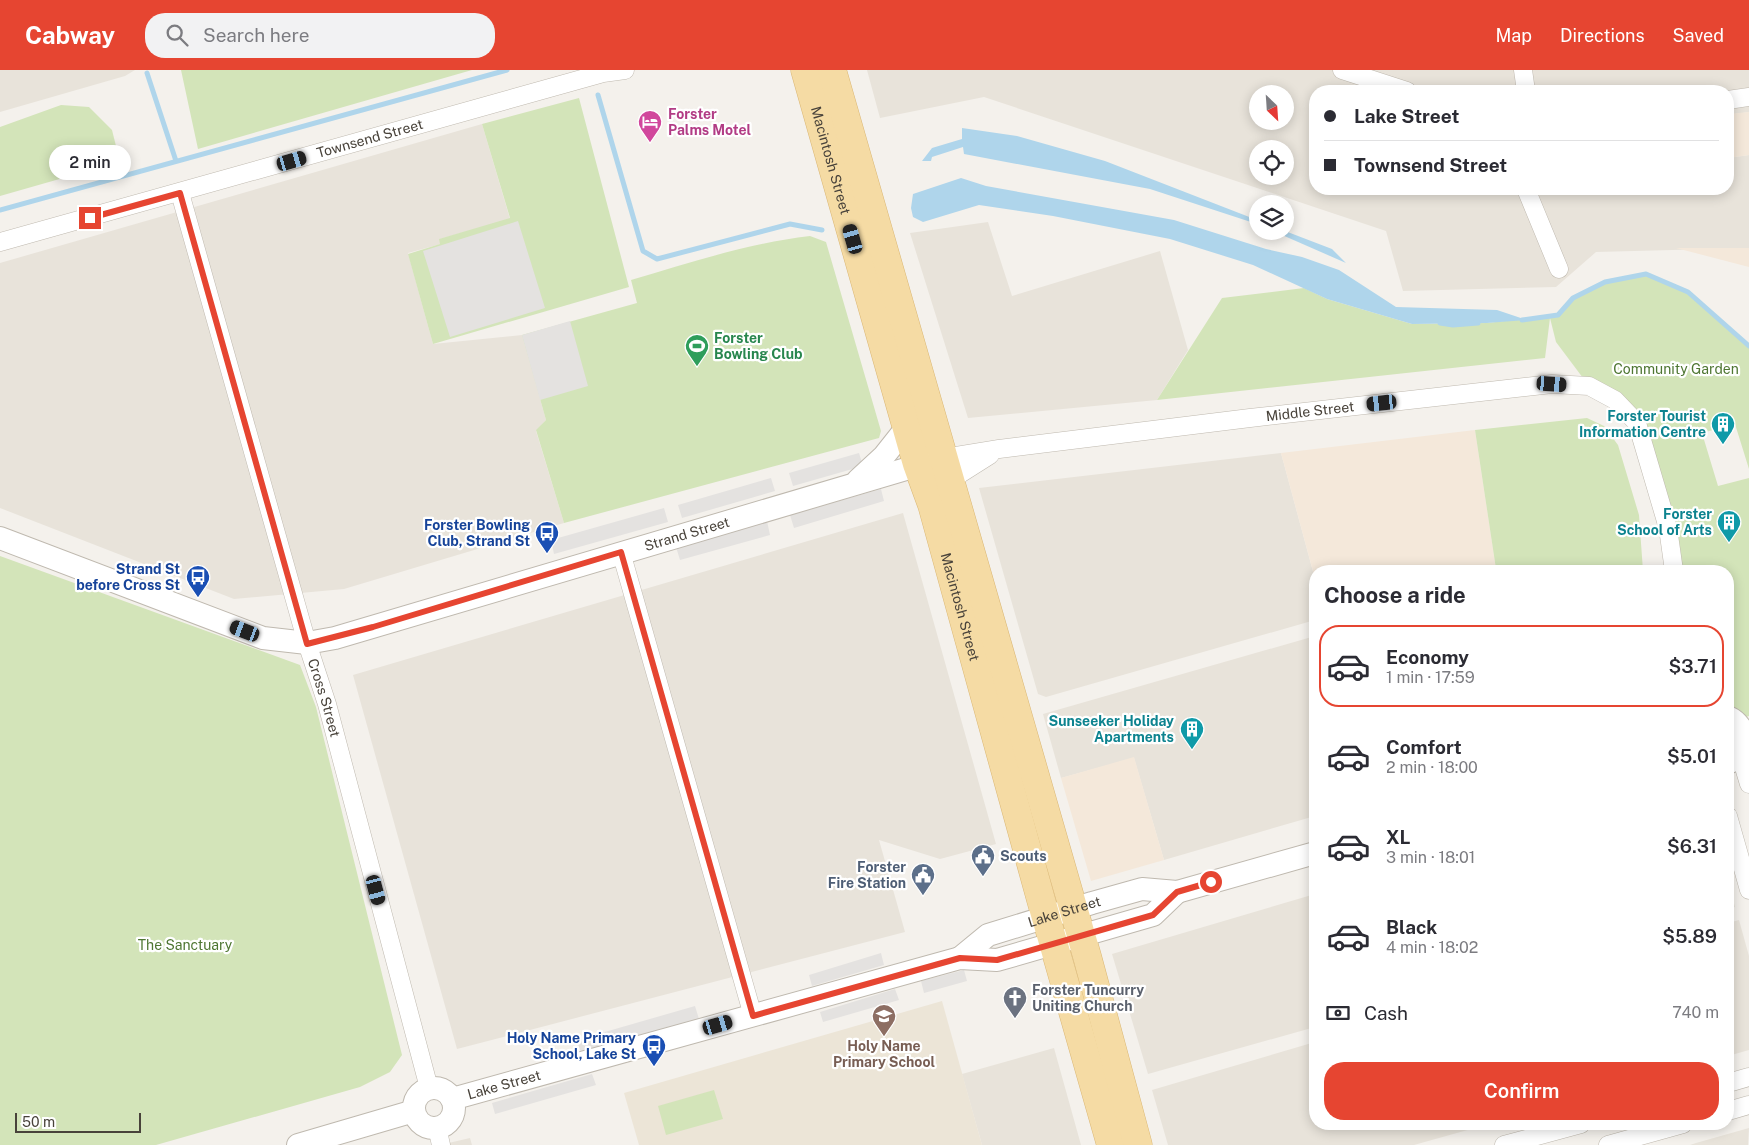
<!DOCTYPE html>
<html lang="en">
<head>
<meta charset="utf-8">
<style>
	:root { --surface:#fff; --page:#f2f2f3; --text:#2b2b33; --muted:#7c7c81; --line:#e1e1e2; --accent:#e64531 }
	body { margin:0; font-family:"Public Sans",sans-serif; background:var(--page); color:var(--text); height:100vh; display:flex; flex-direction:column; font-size:19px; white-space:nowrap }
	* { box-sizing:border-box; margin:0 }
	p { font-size:16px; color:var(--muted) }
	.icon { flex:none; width:28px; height:28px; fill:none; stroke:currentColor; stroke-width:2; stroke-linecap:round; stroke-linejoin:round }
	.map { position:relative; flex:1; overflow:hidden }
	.sheet { position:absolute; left:1309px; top:495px; width:425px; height:565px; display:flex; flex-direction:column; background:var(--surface); border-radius:20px; box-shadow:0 2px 12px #0003 }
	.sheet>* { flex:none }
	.banner { position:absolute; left:1309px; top:15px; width:425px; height:110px; border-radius:20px; box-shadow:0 2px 12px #0003; display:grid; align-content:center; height:110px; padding:0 15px; background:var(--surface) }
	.needle { width:32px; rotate:155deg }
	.fabs { position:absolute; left:1249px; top:15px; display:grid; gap:10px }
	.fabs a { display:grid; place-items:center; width:45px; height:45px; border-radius:50%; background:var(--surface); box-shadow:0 2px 12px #0003; font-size:25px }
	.scale { position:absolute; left:15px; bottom:12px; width:126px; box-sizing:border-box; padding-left:5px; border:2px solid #48423a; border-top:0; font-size:14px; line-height:18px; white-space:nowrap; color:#48423a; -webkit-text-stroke:4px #fff; paint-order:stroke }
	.end { position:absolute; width:22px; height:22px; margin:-11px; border:6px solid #e64531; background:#fff; box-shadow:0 0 0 2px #fff }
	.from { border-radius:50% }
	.bubble { position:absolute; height:35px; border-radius:18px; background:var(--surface); box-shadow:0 2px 12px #0003; font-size:16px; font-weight:600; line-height:35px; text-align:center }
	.car { position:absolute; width:15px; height:30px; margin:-15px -8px; border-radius:6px; box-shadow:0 0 4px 1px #0007; background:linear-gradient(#222 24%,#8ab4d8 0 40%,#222 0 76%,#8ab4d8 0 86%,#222 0) }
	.banner b { display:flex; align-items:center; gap:18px; height:48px; font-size:19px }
	.banner b+b { border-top:1px solid var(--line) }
	.banner i { width:12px; height:12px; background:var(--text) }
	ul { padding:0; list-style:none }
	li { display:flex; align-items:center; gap:15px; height:82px; margin:0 10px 8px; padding:0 5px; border:2px solid transparent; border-radius:20px }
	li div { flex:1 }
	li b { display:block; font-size:19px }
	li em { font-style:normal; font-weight:600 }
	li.on { border-color:var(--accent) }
	li>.icon { width:45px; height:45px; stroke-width:1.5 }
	h2 { padding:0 15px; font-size:22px; line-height:60px }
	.pay { display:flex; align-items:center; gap:12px; height:55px; padding:0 15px; font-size:19px }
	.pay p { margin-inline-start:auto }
	.button { display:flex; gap:10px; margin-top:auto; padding:10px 15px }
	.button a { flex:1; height:58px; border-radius:20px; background:var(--accent); color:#fff; font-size:20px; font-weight:600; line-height:58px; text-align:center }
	header { display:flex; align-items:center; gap:30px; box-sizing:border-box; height:70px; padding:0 25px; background:var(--accent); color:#fff }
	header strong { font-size:24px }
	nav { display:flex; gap:28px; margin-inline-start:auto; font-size:18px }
	.search { width:350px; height:45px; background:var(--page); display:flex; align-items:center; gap:12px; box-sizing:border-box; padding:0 18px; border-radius:20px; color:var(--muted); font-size:19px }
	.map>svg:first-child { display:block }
	.residential { fill:#e8e3da; fill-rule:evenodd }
	.commercial { fill:#f4e8da }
	.education { fill:#ece5d7 }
	.green { fill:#d3e4b9 }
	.parking { fill:#e4e2e0 }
	.water { fill:#afd5eb }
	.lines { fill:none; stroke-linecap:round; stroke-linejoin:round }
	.stream { stroke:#afd5eb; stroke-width:5 }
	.minor-casing { stroke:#bfb9af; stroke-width:19 }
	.tertiary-casing { stroke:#bfb9af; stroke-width:24 }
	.primary-casing { stroke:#dab775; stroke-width:29 }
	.minor { stroke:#fff; stroke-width:18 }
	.tertiary { stroke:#fff; stroke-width:22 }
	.primary { stroke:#f5dba4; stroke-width:28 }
	.route { stroke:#e64531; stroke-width:6 }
	.labels { text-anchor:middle; stroke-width:4.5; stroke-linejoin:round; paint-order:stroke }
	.hotel-label { font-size:14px; font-weight:bold; fill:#b23c85; stroke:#fff; text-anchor:start }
	.street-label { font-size:14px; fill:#48423a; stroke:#fff }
	.leisure-label { font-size:14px; font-weight:bold; fill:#27864d; stroke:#fff; text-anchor:start }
	.park-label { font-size:14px; fill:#4e7632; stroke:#fff }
	.culture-label { font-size:14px; font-weight:bold; fill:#0d838f; stroke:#fff; text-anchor:end }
	.transit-label { font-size:14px; font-weight:bold; fill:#164399; stroke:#fff; text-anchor:end }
	.service-label { font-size:14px; font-weight:bold; fill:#4e5e75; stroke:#fff; text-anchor:start }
	.worship-label { font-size:14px; font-weight:bold; fill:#5b616d; stroke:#fff; text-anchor:start }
	.education-label { font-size:14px; font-weight:bold; fill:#785e54; stroke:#fff }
</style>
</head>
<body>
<header>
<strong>Cabway</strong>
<div class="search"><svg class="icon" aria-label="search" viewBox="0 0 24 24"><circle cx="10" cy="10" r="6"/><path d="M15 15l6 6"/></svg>Search here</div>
<nav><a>Map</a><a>Directions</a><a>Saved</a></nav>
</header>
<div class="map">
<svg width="1749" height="1075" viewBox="0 0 1749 1075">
	<rect width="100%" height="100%" fill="#f4f1ec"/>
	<path class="residential" d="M0,0H135L125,6L0,42Z
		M867,0H1749V42L1728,45V21H1315V119H1728V88L1749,85V178L1596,182L1556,217L1403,221L1386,161L984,27L880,48ZM1258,24H1285V51H1258ZM1258,79H1285V106H1258Z
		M482,54L510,149L440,169L441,174L408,183L433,274L522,265L546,350L536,361L564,453L344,519L234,529L0,438V193Z
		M988,152L1012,226L1160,181L1188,280L1157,330L968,348L910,163Z
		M1281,383L1315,509V550L1046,627L1038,624L979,418Z
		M903,443L996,774L940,789L879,770L905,862L457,979L353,605Z
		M1315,566V746L1164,790L1134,688L1061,708L1043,644Z
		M1728,812L1735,837L1728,839Z
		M1315,824V957L1148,1004L1112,884Z
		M1739,850L1749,886V980L1728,986V853Z
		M1315,972V1054H1489L1414,1075H1168L1152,1020Z
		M1054,978L1081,1075H982L962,1004Z
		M1749,1058L1748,1075H1690L1696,1073Z
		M470,1068L472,1075H440Z"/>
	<path class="commercial" d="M1749,42V85L1728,88V44Z
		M1676,178H1749V197Z
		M1475,360L1496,499L1476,501H1315V509L1281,383Z
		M1134,687L1164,790L1091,811L1061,708Z"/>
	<path class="education" d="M942,931L982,1075H639L624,1023Z"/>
	<path class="green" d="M181,0H472L198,79Z
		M579,28L629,217L433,274L408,184L440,174L439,169L510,148L482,54Z
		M61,35L89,37L112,60L118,84L91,100L0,126V57Z
		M810,166L826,172L881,361L879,368L564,453L536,360L546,350L522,265L637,233L631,210C689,193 749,173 810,166Z
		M1646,204L1688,222L1749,276V399L1735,354L1702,363L1718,416L1749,408V646L1735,651L1728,647V501H1674L1637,353L1589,316L1556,272L1550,248L1545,288L1157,330L1222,228L1304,218L1327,229L1412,254L1487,253L1558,245C1586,214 1607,211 1646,204Z
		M1587,348L1604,356L1618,375L1639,445L1643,501H1476L1496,499L1475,360Z
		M0,486L300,595L316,637L402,985L390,1002L360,1017L156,1075H0Z
		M714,1020L723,1049L666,1065L658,1036Z"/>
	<path class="parking" d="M518,151L545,238L450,267L423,181Z
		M570,251L588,316L540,330L522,265Z
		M859,383L863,396L793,416L789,403Z
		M771,408L775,421L682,448L678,435Z
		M881,419L884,431L794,458L790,445Z
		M664,438L668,452L554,484L551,470Z
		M767,451L770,465L680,490L676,477Z
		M881,883L884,895L812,916L809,905Z
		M964,900L967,911L924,923L921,911Z
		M895,919L899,930L823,952L820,942Z
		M695,936L699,949L581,983L577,970Z
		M592,1004L596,1015L495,1044L492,1033Z"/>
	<path class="water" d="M962,58L1017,66L1105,91L1257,150V154L1150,119L964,84L963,77L932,87L931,91H922L932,78L962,69Z
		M961,108L986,116L1174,150L1266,179L1302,187L1339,200L1396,237L1497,240L1527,250L1487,253L1412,254L1327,229L1253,195L1170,169L1053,146L979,135L923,152L913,147L911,138L913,124Z
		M1273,161H1285L1332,179L1346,193Z"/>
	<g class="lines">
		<path class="stream" d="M147,3L176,91
			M598,25L643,181L657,189L790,154L822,160
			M0,140L507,0
			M1522,250L1558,245L1573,228L1605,212L1646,204L1688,222L1749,276
			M1440,253L1453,255L1478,253"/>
		<g class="minor-casing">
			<g id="minor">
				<path d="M1342,0L1407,21"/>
				<path d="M1523,0L1526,21"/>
				<path d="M1728,30L1749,27"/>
				<path d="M1526,119L1559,199"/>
				<path id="s1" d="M180,123L307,573L327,634L429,1018"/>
				<path id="s2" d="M0,172L603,3L625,0"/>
				<path id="s3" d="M944,388L999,379L1250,348L1552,314L1589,316L1615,330L1637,353L1668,458L1674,501"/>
				<path d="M952,413L960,404L990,385"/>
				<path d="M621,482L753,946"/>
				<path d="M1740,684L1749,714"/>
				<path d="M1728,746L1749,820"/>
				<path d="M1728,1013L1749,1007"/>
				<path d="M1728,1041L1749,1035"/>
				<path d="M437,1057L441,1075"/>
				<path d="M1504,1075L1581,1054"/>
				<path d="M1608,1075L1683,1054"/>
			</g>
		</g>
		<g class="tertiary-casing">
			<g id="tertiary">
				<path d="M858,410L884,386L907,357"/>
				<path id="s4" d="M0,468L263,568L307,573L335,568L933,391"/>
				<path d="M1728,647C1749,656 1748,683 1728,693"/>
				<path id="s5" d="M960,888L988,865L1092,833L1142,819L1177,822L1315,783"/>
				<circle cx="434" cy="1038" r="20"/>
				<path id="s6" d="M452,1029L960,888L997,890L1153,845L1177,822"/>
				<path d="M298,1075L414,1041"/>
			</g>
		</g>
		<g class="primary-casing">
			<g id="primary">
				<path id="s7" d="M805,0L917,394L932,435L1041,830L1111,1075"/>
				<path d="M832,0L1087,886L1138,1075"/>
			</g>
		</g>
		<use href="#minor" class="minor"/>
		<use href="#tertiary" class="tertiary"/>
		<use href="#primary" class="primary"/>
	</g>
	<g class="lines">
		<path class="route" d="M90,148L180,123L307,574L373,557L621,482L753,946L960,888L997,890L1153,845L1177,822L1211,812"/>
	</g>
	<defs>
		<g id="hotel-pin" transform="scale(1.25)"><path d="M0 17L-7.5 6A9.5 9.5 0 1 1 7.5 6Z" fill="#d1479c" stroke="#fff"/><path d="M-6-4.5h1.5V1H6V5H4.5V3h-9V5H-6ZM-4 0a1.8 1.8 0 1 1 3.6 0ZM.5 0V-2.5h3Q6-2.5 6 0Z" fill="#fff"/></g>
		<g id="stadium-pin" transform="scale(1.25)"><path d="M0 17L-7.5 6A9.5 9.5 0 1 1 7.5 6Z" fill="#2e9e5b" stroke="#fff"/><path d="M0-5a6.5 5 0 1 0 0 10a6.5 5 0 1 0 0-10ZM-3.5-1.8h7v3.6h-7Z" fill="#fff"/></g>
		<g id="building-pin" transform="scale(1.25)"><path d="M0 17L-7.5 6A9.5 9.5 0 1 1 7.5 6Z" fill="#0f9aa8" stroke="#fff"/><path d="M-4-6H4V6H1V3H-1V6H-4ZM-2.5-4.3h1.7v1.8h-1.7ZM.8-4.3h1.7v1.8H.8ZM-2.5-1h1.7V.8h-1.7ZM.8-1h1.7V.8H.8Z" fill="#fff"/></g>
		<g id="bus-pin" transform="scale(1.25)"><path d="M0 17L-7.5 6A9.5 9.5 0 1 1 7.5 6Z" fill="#1a4fb4" stroke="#fff"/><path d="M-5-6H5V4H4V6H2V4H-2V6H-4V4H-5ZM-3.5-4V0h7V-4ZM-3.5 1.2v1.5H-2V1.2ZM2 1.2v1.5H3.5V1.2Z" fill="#fff"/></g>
		<g id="civic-pin" transform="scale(1.25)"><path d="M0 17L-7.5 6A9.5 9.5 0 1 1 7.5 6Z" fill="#5c6f8a" stroke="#fff"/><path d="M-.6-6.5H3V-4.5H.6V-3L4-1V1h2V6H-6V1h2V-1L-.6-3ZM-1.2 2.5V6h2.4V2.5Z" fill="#fff"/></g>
		<g id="church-pin" transform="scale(1.25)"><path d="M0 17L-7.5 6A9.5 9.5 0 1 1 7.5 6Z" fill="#6b7280" stroke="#fff"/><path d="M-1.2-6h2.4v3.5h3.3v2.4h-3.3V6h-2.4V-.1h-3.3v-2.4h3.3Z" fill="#fff"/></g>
		<g id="school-pin" transform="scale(1.25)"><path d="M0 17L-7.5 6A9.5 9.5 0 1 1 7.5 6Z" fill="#8d6e63" stroke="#fff"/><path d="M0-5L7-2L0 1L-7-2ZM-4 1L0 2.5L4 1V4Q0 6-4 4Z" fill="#fff"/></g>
	</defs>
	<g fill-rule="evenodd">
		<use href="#hotel-pin" x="650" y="52"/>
		<use href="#stadium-pin" x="697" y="276"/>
		<use href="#building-pin" x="1723" y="354"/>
		<use href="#building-pin" x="1729" y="452"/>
		<use href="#bus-pin" x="547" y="463"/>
		<use href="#bus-pin" x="198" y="507"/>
		<use href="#building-pin" x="1192" y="659"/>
		<use href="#civic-pin" x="983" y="786"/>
		<use href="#civic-pin" x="923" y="805"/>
		<use href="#church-pin" x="1015" y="928"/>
		<use href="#school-pin" x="884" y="946"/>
		<use href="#bus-pin" x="654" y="976"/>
	</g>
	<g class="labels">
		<g class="hotel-label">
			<text x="668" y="49">Forster<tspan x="668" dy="16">Palms Motel</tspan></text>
		</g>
		<g class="street-label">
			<text dy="5" stroke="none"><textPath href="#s2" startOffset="384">Townsend Street</textPath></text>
			<text dy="5" stroke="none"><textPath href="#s7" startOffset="94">Macintosh Street</textPath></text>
			<text dy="5" stroke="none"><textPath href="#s3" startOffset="369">Middle Street</textPath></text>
			<text dy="5" stroke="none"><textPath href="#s4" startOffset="721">Strand Street</textPath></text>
			<text dy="5" stroke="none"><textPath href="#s7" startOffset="559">Macintosh Street</textPath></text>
			<text dy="5" stroke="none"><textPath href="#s1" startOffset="525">Cross Street</textPath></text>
			<text dy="5" stroke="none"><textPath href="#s5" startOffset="116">Lake Street</textPath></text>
			<text dy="5" stroke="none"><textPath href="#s6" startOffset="54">Lake Street</textPath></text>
		</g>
		<g class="leisure-label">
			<text x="714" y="273">Forster<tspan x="714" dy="16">Bowling Club</tspan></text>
		</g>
		<g class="park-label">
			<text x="1676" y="304">Community Garden</text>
			<text x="185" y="880">The Sanctuary</text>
		</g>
		<g class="culture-label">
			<text x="1706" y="351">Forster Tourist<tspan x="1706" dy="16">Information Centre</tspan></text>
			<text x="1712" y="449">Forster<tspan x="1712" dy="16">School of Arts</tspan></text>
			<text x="1174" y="656">Sunseeker Holiday<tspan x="1174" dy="16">Apartments</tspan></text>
		</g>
		<g class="transit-label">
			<text x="530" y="460">Forster Bowling<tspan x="530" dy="16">Club, Strand St</tspan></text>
			<text x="180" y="504">Strand St<tspan x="180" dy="16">before Cross St</tspan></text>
			<text x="636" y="973">Holy Name Primary<tspan x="636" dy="16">School, Lake St</tspan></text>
		</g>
		<g class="service-label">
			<text x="1000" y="791">Scouts</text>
			<text x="906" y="802" text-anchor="end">Forster<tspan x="906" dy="16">Fire Station</tspan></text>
		</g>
		<g class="worship-label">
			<text x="1032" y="925">Forster Tuncurry<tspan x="1032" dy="16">Uniting Church</tspan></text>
		</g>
		<g class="education-label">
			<text x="884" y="981">Holy Name<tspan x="884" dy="16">Primary School</tspan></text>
		</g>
	</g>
</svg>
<div class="fabs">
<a><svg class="needle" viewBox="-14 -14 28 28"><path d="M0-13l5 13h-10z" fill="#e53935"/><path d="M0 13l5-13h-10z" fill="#7c7c81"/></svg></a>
<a><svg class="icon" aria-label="locate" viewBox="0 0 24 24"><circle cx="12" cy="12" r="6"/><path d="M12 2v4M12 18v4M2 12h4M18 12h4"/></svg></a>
<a><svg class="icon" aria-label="layers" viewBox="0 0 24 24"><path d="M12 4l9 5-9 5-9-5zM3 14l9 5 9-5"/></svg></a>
</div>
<div class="scale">50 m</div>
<i class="end from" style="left:1211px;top:812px"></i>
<i class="end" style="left:90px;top:148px"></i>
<div class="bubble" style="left:49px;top:75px;width:82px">2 min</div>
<i class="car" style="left:292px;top:91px;rotate:74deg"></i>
<i class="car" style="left:853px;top:169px;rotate:344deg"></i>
<i class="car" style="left:1552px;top:314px;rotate:94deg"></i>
<i class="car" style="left:1382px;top:333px;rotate:264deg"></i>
<i class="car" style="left:245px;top:561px;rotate:291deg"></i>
<i class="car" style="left:376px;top:820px;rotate:165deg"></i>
<i class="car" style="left:718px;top:955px;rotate:74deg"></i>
<div class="banner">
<b><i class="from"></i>Lake Street</b>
<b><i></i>Townsend Street</b>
</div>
<section class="sheet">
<h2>Choose a ride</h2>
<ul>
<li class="on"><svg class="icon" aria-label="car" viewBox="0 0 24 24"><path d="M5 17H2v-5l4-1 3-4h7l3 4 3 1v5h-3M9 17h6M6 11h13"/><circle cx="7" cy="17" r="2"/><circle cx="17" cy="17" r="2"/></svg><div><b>Economy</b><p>1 min · 17:59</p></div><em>$3.71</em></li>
<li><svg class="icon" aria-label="car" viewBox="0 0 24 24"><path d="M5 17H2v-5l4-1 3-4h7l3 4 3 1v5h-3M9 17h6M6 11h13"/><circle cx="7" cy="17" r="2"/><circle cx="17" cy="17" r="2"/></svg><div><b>Comfort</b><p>2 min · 18:00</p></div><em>$5.01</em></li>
<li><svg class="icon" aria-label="car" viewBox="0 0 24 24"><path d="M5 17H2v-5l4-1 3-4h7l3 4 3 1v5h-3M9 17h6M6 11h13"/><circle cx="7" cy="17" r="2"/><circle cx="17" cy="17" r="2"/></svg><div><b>XL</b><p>3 min · 18:01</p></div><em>$6.31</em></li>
<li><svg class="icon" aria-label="car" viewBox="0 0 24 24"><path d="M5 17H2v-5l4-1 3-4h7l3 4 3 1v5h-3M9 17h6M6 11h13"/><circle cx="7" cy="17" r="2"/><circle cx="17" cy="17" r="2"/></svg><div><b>Black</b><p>4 min · 18:02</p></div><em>$5.89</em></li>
</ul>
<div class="pay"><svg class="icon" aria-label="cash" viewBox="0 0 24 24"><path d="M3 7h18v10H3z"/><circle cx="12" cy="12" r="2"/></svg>Cash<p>740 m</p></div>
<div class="button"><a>Confirm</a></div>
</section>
</div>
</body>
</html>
